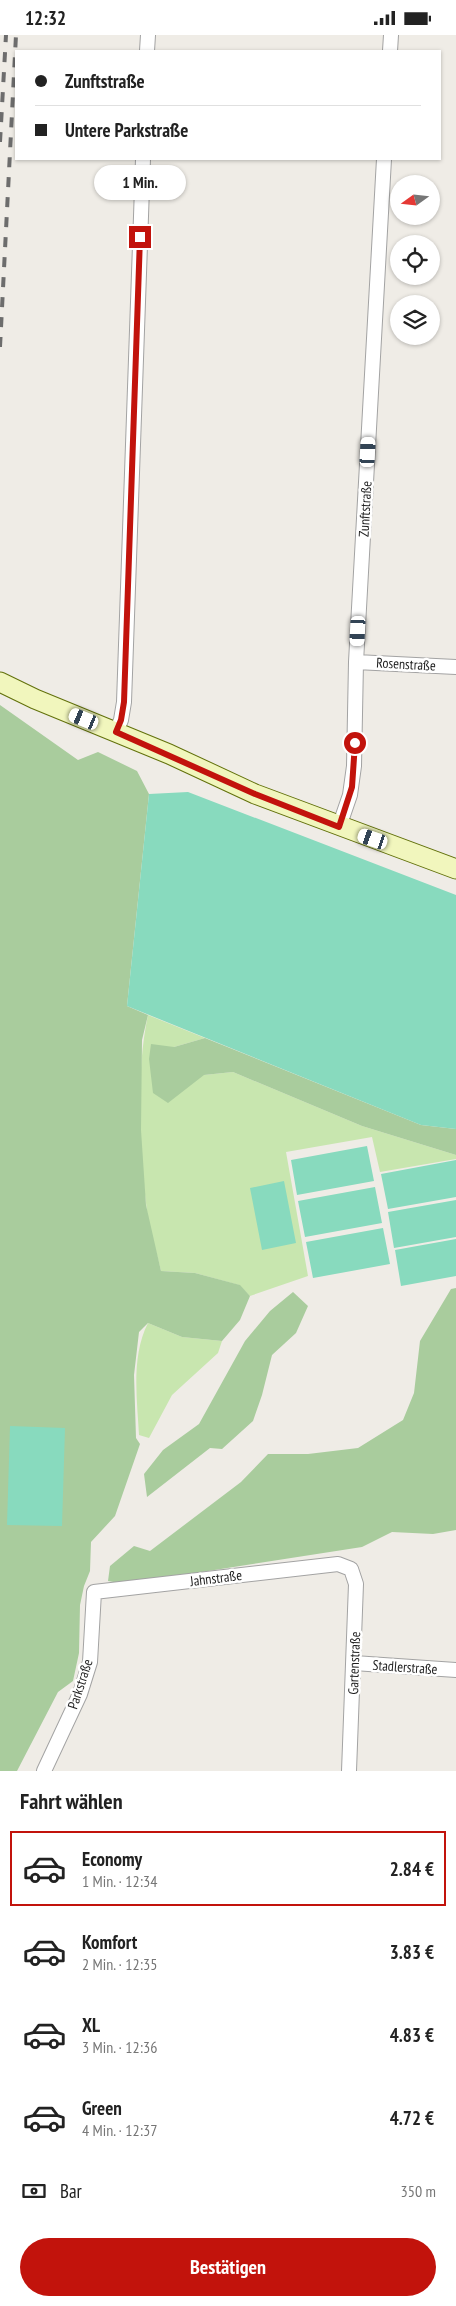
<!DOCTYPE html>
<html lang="de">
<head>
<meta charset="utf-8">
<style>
	:root { --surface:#fff; --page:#f6f6f6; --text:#222; --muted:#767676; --line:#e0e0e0; --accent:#c2130c }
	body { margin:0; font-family:"PT Sans Narrow",sans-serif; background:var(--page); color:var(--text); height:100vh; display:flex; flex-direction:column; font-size:19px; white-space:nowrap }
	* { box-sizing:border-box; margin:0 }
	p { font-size:16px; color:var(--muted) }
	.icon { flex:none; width:28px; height:28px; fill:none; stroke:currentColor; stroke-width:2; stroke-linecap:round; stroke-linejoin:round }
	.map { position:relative; height:1736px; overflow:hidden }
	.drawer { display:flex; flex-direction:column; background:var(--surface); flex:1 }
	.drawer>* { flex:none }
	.top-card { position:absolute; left:15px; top:15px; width:426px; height:110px; border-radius:0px; box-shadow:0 1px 4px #0004; display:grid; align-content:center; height:110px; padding:0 20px; background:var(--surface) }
	.needle { width:32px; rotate:255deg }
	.controls { position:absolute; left:390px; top:140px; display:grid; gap:10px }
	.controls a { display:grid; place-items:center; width:50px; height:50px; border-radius:50%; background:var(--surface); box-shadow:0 1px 4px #0004; font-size:25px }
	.end { position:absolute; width:22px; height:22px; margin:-11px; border:6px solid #c2130c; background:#fff; box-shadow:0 0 0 2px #fff }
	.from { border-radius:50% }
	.bubble { position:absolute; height:35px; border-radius:18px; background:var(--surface); box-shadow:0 1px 4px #0004; font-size:16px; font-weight:700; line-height:35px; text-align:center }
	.car { position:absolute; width:15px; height:30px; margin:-15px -8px; border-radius:6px; box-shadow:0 0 4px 1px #0007; background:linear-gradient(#fff 24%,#345 0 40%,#fff 0 76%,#345 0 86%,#fff 0) }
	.top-card b { display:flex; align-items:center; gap:18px; height:48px; font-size:19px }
	.top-card b+b { border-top:1px solid var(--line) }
	.top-card i { width:12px; height:12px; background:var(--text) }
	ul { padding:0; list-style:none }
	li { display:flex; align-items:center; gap:15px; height:75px; margin:0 10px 8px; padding:0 10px; border:2px solid transparent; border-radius:0px }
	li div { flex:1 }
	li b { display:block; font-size:19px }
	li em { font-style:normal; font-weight:700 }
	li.active { border-color:var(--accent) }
	li>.icon { width:45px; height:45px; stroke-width:1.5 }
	h2 { padding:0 20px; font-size:22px; line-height:60px }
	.pay { display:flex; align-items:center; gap:12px; height:55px; padding:0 20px; font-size:19px }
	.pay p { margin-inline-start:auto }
	.cta { display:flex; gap:10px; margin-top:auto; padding:10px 20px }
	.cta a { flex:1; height:58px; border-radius:30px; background:var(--accent); color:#fff; font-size:20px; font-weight:700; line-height:58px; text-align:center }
	.status { display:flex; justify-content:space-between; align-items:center; height:35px; padding:0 25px; background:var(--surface); direction:ltr }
	.status svg { height:14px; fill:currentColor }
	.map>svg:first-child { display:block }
	.grass { fill:#c8e6af }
	.forest { fill:#a9cc9d }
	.pitch { fill:#88dabe }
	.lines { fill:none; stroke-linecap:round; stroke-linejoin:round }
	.street-casing { stroke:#a3a3a3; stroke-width:16 }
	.secondary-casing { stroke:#62710b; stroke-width:21 }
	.street { stroke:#fff; stroke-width:14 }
	.secondary { stroke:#f1f6bd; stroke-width:19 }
	.rail { stroke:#6d6d6d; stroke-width:4; stroke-dasharray:10 10; stroke-linecap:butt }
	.route { stroke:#c2130c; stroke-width:6 }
	.labels { text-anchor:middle; stroke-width:5; stroke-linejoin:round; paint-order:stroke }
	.street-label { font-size:14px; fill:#1f1f1f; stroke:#fff }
</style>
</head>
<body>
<div class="status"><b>12:32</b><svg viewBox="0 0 49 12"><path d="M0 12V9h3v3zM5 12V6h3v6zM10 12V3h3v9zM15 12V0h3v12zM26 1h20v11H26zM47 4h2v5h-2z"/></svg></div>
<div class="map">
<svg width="456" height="1736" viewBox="0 0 456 1736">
	<rect width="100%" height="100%" fill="#efece6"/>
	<path class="grass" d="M148,980L205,1003L174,1012L204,1040L233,1037L362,1091L456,1120V1124L380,1137L372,1102L286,1117L308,1241L250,1261L239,1250L195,1238L161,1236C156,1214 148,1191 146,1168C139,1110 136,1036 148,980Z
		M148,1288L182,1302L222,1306L218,1318L172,1360L149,1403L139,1400C137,1364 131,1321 148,1288Z"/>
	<path class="forest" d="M0,670L78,725L98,717L137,736L149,759L127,971L148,980L142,1005L141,1095L146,1170L161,1236L195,1238L240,1250L250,1261L240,1285L222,1306L182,1302L148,1288L139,1297L134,1340L136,1403L140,1409L115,1481L91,1507L90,1536L84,1551L80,1570L79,1618L73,1646L58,1657L17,1736H0Z
		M205,1003L421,1090L456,1094V1120L362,1091L233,1037L204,1040L168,1068L153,1058L149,1024L151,1009L174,1012Z
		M456,1253V1495L433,1499L392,1497L362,1512L125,1549L108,1546L110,1531L134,1511L150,1516L241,1447L268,1419H308L358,1413L403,1385L414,1358L420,1306L451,1254Z
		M293,1257L308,1271L296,1298L272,1320L262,1360L253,1386L222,1414L210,1413L147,1462L144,1439L163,1415L199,1389L245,1306L270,1276Z"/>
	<path class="pitch" d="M188,757L456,860V1094L421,1090L127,971L149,759Z
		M367,1111L374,1146L297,1160L291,1125Z
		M456,1125V1162L388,1174L381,1139Z
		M284,1146L296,1208L262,1215L250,1153Z
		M375,1152L382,1188L305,1202L298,1166Z
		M456,1165V1202L394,1213L388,1177Z
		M383,1193L390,1229L313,1243L306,1207Z
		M456,1204V1241L401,1251L395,1215Z
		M10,1391L65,1393L62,1491L7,1490Z"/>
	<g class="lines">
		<g class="street-casing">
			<path id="street" d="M147,16L148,0
				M390,16L391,0
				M356,627L456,632
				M116,697L121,685L124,667L143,124
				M339,792L350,760L354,731L356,627L384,124
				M354,1628L456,1635
				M44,1736L80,1659L90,1627L94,1557L338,1529L351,1534L356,1549L349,1736"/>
		</g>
		<g class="secondary-casing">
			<path id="secondary" d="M0,647L35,664L169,719L255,759L456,834"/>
		</g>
		<use href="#street" class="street"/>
		<use href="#secondary" class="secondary"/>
		<path class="rail" d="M0,107L6,0
			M0,312L16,0"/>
	</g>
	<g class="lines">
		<path class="route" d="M140,202L124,667L121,685L116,697L255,759L339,792L352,752L355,708"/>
	</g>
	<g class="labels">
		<g class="street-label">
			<text transform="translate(365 474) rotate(-87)" y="5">Zunftstraße</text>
			<text transform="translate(406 629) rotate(3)" y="5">Rosenstraße</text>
			<text transform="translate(216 1543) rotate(-7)" y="5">Jahnstraße</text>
			<text transform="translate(354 1628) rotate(-88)" y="5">Gartenstraße</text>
			<text transform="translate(405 1632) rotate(4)" y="5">Stadlerstraße</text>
			<text transform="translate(80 1649) rotate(-72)" y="5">Parkstraße</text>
		</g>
	</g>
</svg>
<div class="controls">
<a><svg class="needle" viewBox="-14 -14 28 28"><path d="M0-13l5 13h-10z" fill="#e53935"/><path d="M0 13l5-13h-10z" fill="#767676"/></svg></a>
<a><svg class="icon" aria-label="locate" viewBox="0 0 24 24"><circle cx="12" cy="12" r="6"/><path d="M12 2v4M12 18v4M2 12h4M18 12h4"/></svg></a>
<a><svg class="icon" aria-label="layers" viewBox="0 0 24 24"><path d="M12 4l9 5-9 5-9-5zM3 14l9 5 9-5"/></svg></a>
</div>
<i class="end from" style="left:355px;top:708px"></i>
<i class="end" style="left:140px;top:202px"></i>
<div class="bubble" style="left:94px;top:130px;width:92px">1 Min.</div>
<i class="car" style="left:368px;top:417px;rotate:3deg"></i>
<i class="car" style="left:358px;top:596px;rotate:183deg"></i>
<i class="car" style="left:84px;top:684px;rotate:292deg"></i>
<i class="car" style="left:373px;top:804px;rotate:289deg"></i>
<div class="top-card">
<b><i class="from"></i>Zunftstraße</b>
<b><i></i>Untere Parkstraße</b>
</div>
</div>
<section class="drawer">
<h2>Fahrt wählen</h2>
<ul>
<li class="active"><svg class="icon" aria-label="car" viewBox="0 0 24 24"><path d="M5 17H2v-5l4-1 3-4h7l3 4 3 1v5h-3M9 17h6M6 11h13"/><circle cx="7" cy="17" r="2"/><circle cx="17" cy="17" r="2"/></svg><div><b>Economy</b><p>1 Min. · 12:34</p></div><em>2.84 €</em></li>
<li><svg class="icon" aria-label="car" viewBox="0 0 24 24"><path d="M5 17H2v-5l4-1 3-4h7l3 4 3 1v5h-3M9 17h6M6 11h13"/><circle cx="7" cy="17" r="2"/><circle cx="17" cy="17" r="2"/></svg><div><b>Komfort</b><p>2 Min. · 12:35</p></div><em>3.83 €</em></li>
<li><svg class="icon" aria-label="car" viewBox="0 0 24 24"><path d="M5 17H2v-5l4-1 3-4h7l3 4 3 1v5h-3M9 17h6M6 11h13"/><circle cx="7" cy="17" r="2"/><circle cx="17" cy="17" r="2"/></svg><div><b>XL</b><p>3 Min. · 12:36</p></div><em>4.83 €</em></li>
<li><svg class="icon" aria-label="car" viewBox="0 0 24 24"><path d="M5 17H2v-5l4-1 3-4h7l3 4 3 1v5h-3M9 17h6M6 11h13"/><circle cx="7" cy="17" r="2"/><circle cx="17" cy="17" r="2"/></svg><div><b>Green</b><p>4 Min. · 12:37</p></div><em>4.72 €</em></li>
</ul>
<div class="pay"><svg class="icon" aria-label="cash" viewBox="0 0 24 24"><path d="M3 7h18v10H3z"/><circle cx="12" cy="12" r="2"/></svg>Bar<p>350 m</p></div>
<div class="cta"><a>Bestätigen</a></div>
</section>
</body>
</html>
